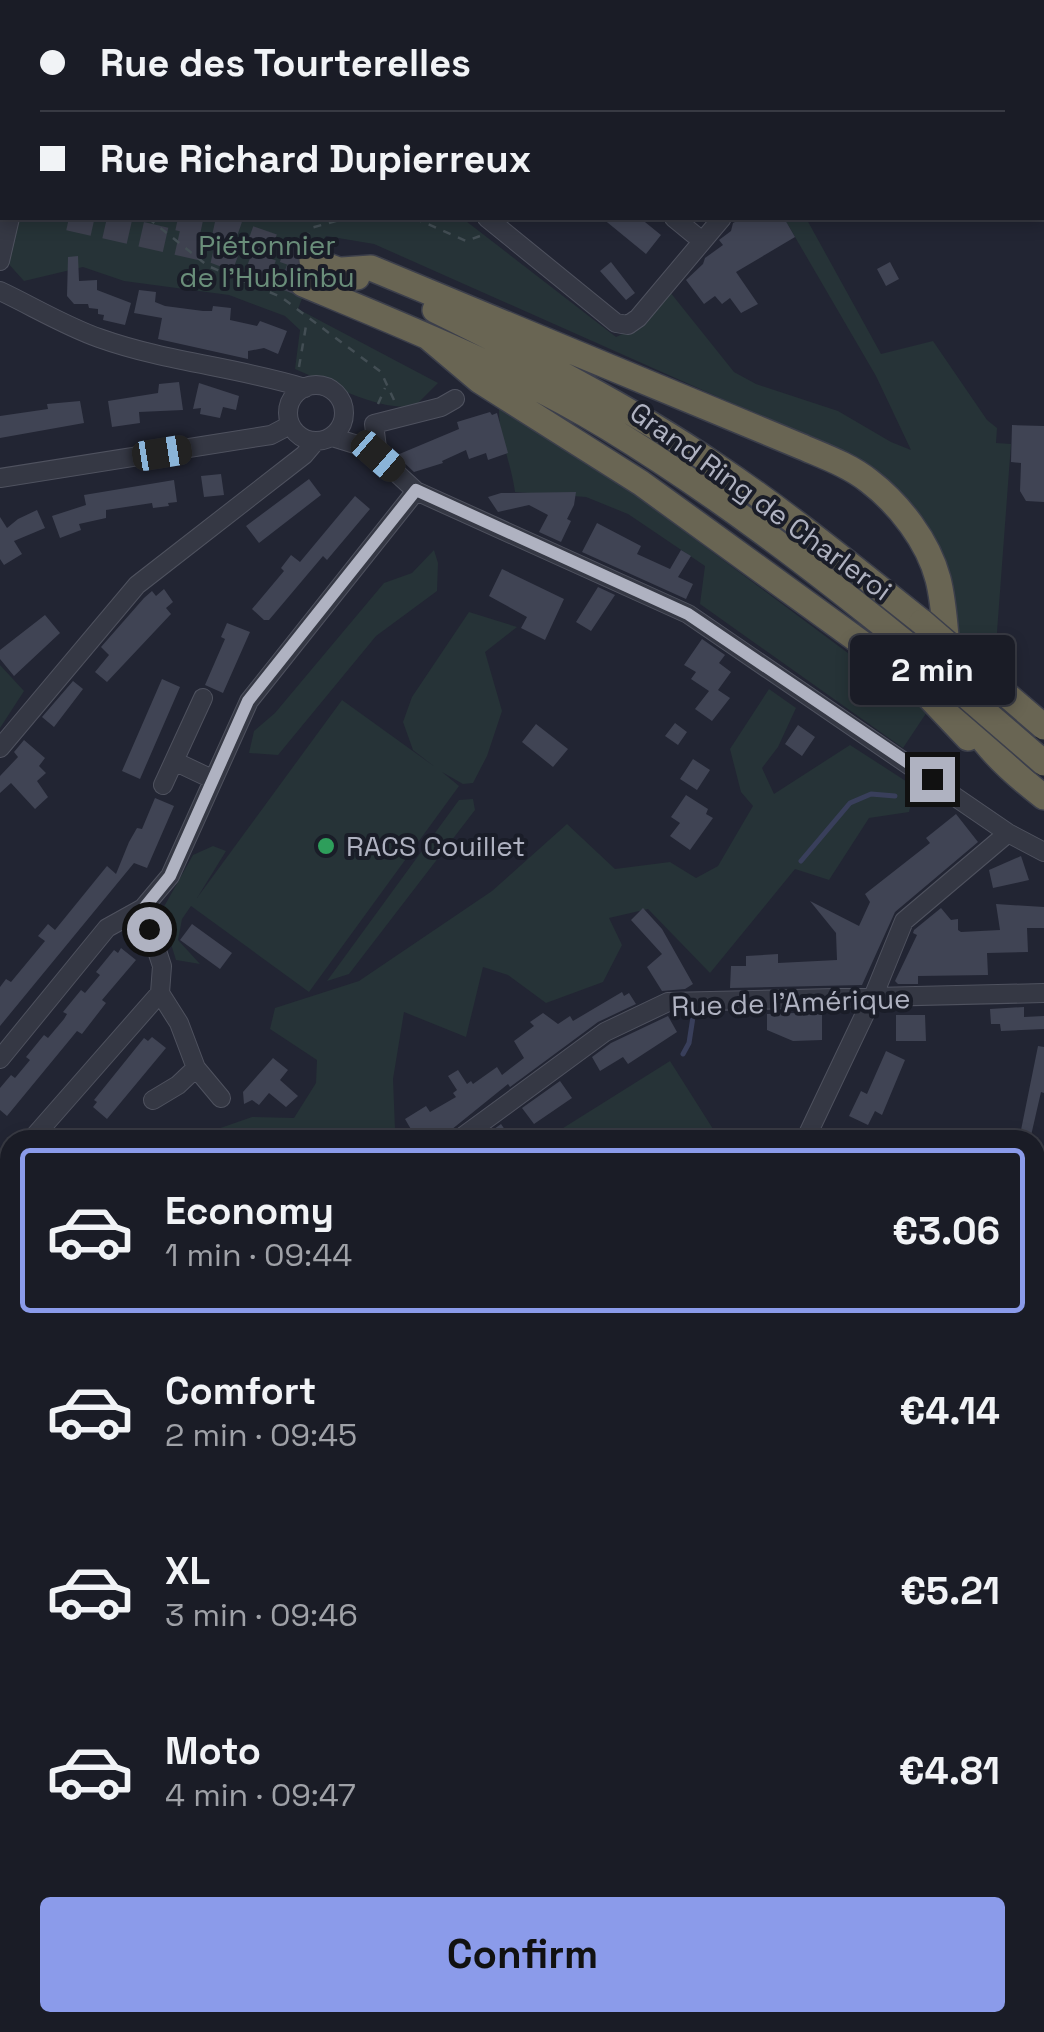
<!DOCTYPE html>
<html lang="en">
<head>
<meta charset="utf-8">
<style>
	:root { --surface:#1a1c26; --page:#272932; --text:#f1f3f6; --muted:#9fa1a7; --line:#383a43; --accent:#8b9bea }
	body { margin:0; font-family:"Space Grotesk",sans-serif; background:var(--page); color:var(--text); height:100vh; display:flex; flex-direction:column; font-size:38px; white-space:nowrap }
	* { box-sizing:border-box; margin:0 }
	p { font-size:32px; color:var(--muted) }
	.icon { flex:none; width:55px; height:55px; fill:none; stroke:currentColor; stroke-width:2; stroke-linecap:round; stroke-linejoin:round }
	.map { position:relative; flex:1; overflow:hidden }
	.sheet { position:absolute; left:0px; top:1130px; width:1045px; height:902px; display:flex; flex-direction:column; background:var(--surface); border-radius:30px 30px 0 0; box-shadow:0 5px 15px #0003,0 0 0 2px var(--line) }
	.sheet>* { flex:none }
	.top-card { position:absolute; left:0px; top:0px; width:1045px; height:220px; box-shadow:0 5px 15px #0003,0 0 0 2px var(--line); display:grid; align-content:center; height:220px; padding:0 40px; background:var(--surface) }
	.end { position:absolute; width:45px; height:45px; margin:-22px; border:12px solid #afb2c1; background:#111; box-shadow:0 0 0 5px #111 }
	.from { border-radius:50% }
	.bubble { position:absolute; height:70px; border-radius:10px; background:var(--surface); box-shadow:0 5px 15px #0003,0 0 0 2px var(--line); font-size:32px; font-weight:700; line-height:70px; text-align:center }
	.car { position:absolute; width:30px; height:60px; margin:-30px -15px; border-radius:12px; box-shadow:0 0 8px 2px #0007; background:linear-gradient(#222 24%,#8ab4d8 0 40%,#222 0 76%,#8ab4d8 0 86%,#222 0) }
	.top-card b { display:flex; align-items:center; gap:35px; height:95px; font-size:38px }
	.top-card b+b { border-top:2px solid var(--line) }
	.top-card i { width:25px; height:25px; background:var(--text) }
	ul { padding:18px 0 0; list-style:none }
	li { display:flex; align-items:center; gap:30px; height:165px; margin:0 20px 15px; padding:0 20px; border:5px solid transparent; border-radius:10px }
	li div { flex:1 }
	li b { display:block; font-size:38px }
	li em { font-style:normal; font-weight:700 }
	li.current { border-color:var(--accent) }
	li>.icon { width:90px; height:90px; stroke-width:1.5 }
	.action { display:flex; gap:20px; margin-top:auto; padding:20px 40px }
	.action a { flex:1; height:115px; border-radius:10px; background:var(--accent); color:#111; font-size:40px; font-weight:700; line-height:115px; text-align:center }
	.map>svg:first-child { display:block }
	.green { fill:#263337 }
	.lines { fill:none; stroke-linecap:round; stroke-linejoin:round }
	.stream { stroke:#393f5b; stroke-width:5 }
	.building { fill:#404454 }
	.highway-tunnel { stroke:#3e414f; stroke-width:25; stroke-dasharray:25 12; stroke-linecap:butt }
	.minor-casing { stroke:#4f525f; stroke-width:20 }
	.major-casing { stroke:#3e414d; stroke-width:25 }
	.highway-casing { stroke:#3c3f4b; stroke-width:28 }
	.path { stroke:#434e54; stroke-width:2.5; stroke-dasharray:8 8; stroke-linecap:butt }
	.minor { stroke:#353844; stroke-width:18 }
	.major { stroke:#535664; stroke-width:22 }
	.highway { stroke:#696553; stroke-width:25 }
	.highway-bridge-casing { stroke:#3c3f4b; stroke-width:28; stroke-linecap:butt }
	.highway-bridge { stroke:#696553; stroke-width:25 }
	.route { stroke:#afb2c1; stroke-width:12 }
	.leisure-dot { fill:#2e9e5b; stroke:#1a1d28; stroke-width:4 }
	.labels { text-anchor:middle; stroke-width:8; stroke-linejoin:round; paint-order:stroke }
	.park-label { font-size:28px; fill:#6a8e7a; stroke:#1a1d28 }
	.street-label { font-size:28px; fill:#afb2c1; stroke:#1a1d28 }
	.poi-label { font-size:28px; fill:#afb2c1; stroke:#1a1d28; text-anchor:start }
</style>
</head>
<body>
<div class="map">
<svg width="1044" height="2032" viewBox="0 0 1044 2032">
	<rect width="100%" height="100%" fill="#222533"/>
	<path class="green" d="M20,218H462L616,337L631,330L670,292L734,372L756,384L838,411L891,442L911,450L876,376L784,218H806L881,354L933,341L987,420L997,428L996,443L1011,444L997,632L1000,669L956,631C952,553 924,509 864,462L374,244L326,236L298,309L438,383L414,407C372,409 333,385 295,369L300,330L285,316L229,295L124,281L83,267L24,281L6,261Z
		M499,406L633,493L927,712L903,748L700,604L705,566L628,514L586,497L515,492C511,462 498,436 499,406Z
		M434,550L438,563L437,591L376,636L278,755L249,753L254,731L275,713L384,583L412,573Z
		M469,612L517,627L485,652L502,711L487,756L473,783L463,784L442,772L459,786L309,992L191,906L182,919L178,940L200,964L176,960L161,912L193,855L213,846L226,851L197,898L342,700L435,767L413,750L403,722L412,697Z
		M0,665L24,691L0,728Z
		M769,689L796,708L778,747L762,768L774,794L850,745L915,787L909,812L869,818L829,880L795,869L710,973L648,909L609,918L622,945L603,982L546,1003L508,975L483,967L466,1037L404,1012L393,1079L395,1129L355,1139L346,1136L334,1140H186L252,1117L294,1118L316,1083L317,1060L270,1029L275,1008L359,981L492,891L567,824L615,869L670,862L696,878L718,866L753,806L741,792L730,749Z
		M473,799L475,810L349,974L327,981L459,800Z
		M670,1061L720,1140H544Z
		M10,1190V1255L0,1263V1194Z
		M126,2022H208V2023L205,2032H126Z
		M425,2023H607L615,2032H429Z"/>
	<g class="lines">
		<path class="stream" d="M801,861L850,803L871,794L895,796
			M683,1054L689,1043L693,1017
			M141,2032L143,2022"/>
	</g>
	<path class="building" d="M602,218H640L661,235L646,254Z
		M743,218H784L795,237L736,272L758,304L741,313L730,298L722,304L715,296L704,304L686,280L703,264L705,258L723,245L719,240L731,231L733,223Z
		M78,256L79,281L97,280V290L131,303L125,325L103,320L104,315L98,314V309L89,308L88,304H74L67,296L68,257Z
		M611,262L635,293L626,300L600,271Z
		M890,262L899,279L886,286L877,269Z
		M139,290L156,292L155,302L165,306L203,311H212L213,306L231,308L230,320L257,326L260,321L287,331L278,354L264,348L248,351V359L158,339L162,318L134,313Z
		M179,382L183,410L139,412L140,423L112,427L108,401L158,393L159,384Z
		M199,383L239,396L236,410L223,407L220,418L200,414L201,408L193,409Z
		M80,401L84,423L0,438V416L48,409L47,404Z
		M490,412L492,415L497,413L508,453L488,460L486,453L469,459L466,450L442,461L443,463L414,472L398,457L397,455L459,429L457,422Z
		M1012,425L1044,426V502L1026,501L1020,491L1021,463L1011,462Z
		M221,474L224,495L204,497L201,476Z
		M309,479L321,495L259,543L246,526Z
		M174,480L177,502L168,503L169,506L153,508L152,503L106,510V518L79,524L81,530L60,538L52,516L86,505L84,495Z
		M576,492L574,505L567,519L571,521L561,542L539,532L548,515L529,505L498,512L488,497L501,493Z
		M355,496L370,509L327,560L323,556L269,620H264L252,609L284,571L281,568L291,555L300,562Z
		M37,510L45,528L14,541L22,554L4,565L0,559V517L7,528L18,519Z
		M597,523L641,546L637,554L670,569L681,550L691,556L678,577L693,584L686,599L582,552Z
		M502,569L564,599L545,640L521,628L527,617L489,596Z
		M598,587L615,595L591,631L576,622Z
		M164,589L173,602L166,608L171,614L107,682L95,672L109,655L101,647L144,598L152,591L156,596Z
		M45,615L60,633L14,676L0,659V650Z
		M227,623L250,632L223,693L205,685L225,639L221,637Z
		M702,639L725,655L719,663L731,672L718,690L730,698L712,721L695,709L709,691L691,679L696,672L684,665Z
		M162,679L180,687L140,779L122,771Z
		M73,681L83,689L54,727L42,717Z
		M675,723L687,732L678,745L665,736Z
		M536,724L568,749L553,767L522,742Z
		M798,725L815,737L802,756L785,744Z
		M24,740L45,758L39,766L46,773L37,781L48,797L35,809L11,783L0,793V776L18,757L14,752Z
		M693,759L710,770L697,790L680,779Z
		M686,795L708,809L706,814L713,818L690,850L670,836L680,823L671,817Z
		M155,798L174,806L147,868L134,863L0,1026V987L6,979L11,982L45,941L38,936L48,924L55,930L107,866L116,874L129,842L137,828L142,829Z
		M956,814L978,842L895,912L862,985L730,988L731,966H746V956L778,954V963L837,960L836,933L810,901L859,926L870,902L865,894L930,843L926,838Z
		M1021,856L1029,880L993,888L989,870Z
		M996,904L1044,907V928H1027L1028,952L987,953L988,975L918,976V984H898L895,981L917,935L913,933L914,930L941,908L951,920L958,919V930L961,932L1000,930Z
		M643,908L662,929L693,984L685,989L662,991L647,967L662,954L631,920Z
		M192,924L232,953L220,969L180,940Z
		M121,948L136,960L102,1000L106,1003L82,1034L77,1031L7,1116L0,1110V1088L11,1075L15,1078L30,1060L26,1057L44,1035L48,1038L64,1019L67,1014L63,1012L81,990L85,993L100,975L96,972L114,950L118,953Z
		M622,992L624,996L629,993L636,1004L598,1022L510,1087L508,1084L451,1130L446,1140H398L412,1131L405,1119L426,1106L430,1112L456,1097L453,1093L457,1090L448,1076L458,1070L467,1084L471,1081L473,1084L497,1067L502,1075L524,1058L514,1041L534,1026L530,1022L543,1013L558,1024L570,1016L573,1021Z
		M1024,1007V1017L1044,1016V1029L1001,1031L1000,1024H991L990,1009Z
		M822,1012V1040L793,1041L767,1030V1014Z
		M896,1015H925L926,1041H896Z
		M668,1016L677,1032L628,1064L623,1057L600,1071L592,1057L611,1043Z
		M152,1037L166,1048L107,1119L93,1107L97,1102L94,1100L144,1038L148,1041Z
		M1038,1046L1044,1047V1093L1041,1092L1030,1140H1019Z
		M886,1051L905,1060L882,1115L875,1111L868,1125L849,1116L861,1091L867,1094Z
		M273,1058L288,1070L280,1080L298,1096L286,1107L269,1093L259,1105L252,1100L244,1104L243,1092Z
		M560,1081L572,1098L534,1124L522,1108Z
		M501,1124L512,1140H479Z"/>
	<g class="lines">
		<path class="highway-tunnel" d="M0,179L2,180
			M0,203L2,204
			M69,218L215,251L303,284
			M178,218L215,226L312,260"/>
		<g class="minor-casing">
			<path id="minor" d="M218,0L221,2
				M953,0L954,2
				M64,2V0
				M284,2V0
				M967,2L971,0
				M487,218L616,323L628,325L638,318L722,218
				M674,218L702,241
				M0,261L10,218
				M0,291C32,306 65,326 99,338C166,362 237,367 305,388
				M288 413a28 28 0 1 1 56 0a28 28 0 1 1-56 0Z
				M332,437L361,446L378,456L416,491L688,614L1008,833L1044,852
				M378,456L374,424L441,407L455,399
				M0,478L271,435L290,425
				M0,748L137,585L304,455L315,442
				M174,761L212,779
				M163,785L203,698
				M0,1059L107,928L143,908L170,876L249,701L416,491
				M196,1068L221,1098
				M153,1100L178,1085L196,1068L179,1023L160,993
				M31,1140L160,993L162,966L143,908
				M458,1140L605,1032L668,1002L1044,993
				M805,1140L873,997L904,921L1008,833
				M1006,1140L1007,1138
				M0,1164L10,1158
				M1035,1404L1044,1407
				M0,1512L10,1491
				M1035,1535L1044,1537
				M1035,1971L1044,1974
				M362,2032L372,2022
				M984,2032L988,2022"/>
		</g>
		<g class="major-casing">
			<path id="major" d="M1035,1474L1044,1448
				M1035,1508L1044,1485
				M829,2032L833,2022"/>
		</g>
		<g class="highway-casing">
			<path id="highway" d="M312,260L357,277
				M342,270L371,268L800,446C823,456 849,465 869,481C899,504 928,541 938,579C947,614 944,651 954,685C968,733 1006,768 1044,797
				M303,284C406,327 511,369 607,427C712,491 809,565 904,642
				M435,310C531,357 626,405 715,465C787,513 854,568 922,622
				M428,337L480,381L641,483L914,681L968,738"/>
		</g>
		<path class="path" d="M0,176L2,177
			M148,218L208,266L281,297L381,372L394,400
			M414,218L466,241L480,236
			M305,240L311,228L347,218
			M299,367L307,320
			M378,404L385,388"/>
		<use href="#minor" class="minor"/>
		<use href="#major" class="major"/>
		<use href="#highway" class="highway"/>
		<g class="highway-bridge-casing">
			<path id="highway-bridge" d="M922,622L1044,727
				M904,642L1044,763"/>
		</g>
		<use href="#highway-bridge" class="highway-bridge"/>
	</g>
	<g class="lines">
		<path class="route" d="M149,929L144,908L170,876L248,701L416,490L688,614L932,779"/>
	</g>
	<circle class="leisure-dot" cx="326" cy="846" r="10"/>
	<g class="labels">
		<g class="park-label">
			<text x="267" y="255">Piétonnier<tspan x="267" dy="32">de l'Hublinbu</tspan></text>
		</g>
		<g class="street-label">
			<text transform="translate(761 501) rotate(36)" y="10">Grand Ring de Charleroi</text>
			<text transform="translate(791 1002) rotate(-2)" y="10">Rue de l'Amérique</text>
		</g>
		<g class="poi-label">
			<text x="346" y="856">RACS Couillet</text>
		</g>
	</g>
</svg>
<i class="end from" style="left:149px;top:929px"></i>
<i class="end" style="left:932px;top:779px"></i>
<div class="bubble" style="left:850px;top:635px;width:165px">2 min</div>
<i class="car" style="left:162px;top:453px;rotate:81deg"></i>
<i class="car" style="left:378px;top:456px;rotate:131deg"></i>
<div class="top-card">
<b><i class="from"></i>Rue des Tourterelles</b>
<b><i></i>Rue Richard Dupierreux</b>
</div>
<section class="sheet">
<ul>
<li class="current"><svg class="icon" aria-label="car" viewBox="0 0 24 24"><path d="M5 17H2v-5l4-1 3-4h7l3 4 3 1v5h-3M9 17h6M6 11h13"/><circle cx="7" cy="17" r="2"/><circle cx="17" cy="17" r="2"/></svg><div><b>Economy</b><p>1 min · 09:44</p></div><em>€3.06</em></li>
<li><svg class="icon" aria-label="car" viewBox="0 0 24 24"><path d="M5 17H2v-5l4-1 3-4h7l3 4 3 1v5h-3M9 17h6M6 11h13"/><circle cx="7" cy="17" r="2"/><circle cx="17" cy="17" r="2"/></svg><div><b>Comfort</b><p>2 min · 09:45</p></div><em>€4.14</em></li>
<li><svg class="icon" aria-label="car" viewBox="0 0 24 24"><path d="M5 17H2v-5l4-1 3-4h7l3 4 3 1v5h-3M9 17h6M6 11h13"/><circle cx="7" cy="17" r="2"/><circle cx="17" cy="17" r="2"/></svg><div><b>XL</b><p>3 min · 09:46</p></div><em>€5.21</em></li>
<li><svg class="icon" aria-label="car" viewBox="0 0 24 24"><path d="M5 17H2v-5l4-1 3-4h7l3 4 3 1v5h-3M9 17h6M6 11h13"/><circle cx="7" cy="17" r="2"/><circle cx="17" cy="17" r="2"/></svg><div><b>Moto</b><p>4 min · 09:47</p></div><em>€4.81</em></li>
</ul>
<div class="action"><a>Confirm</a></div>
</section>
</div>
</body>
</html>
